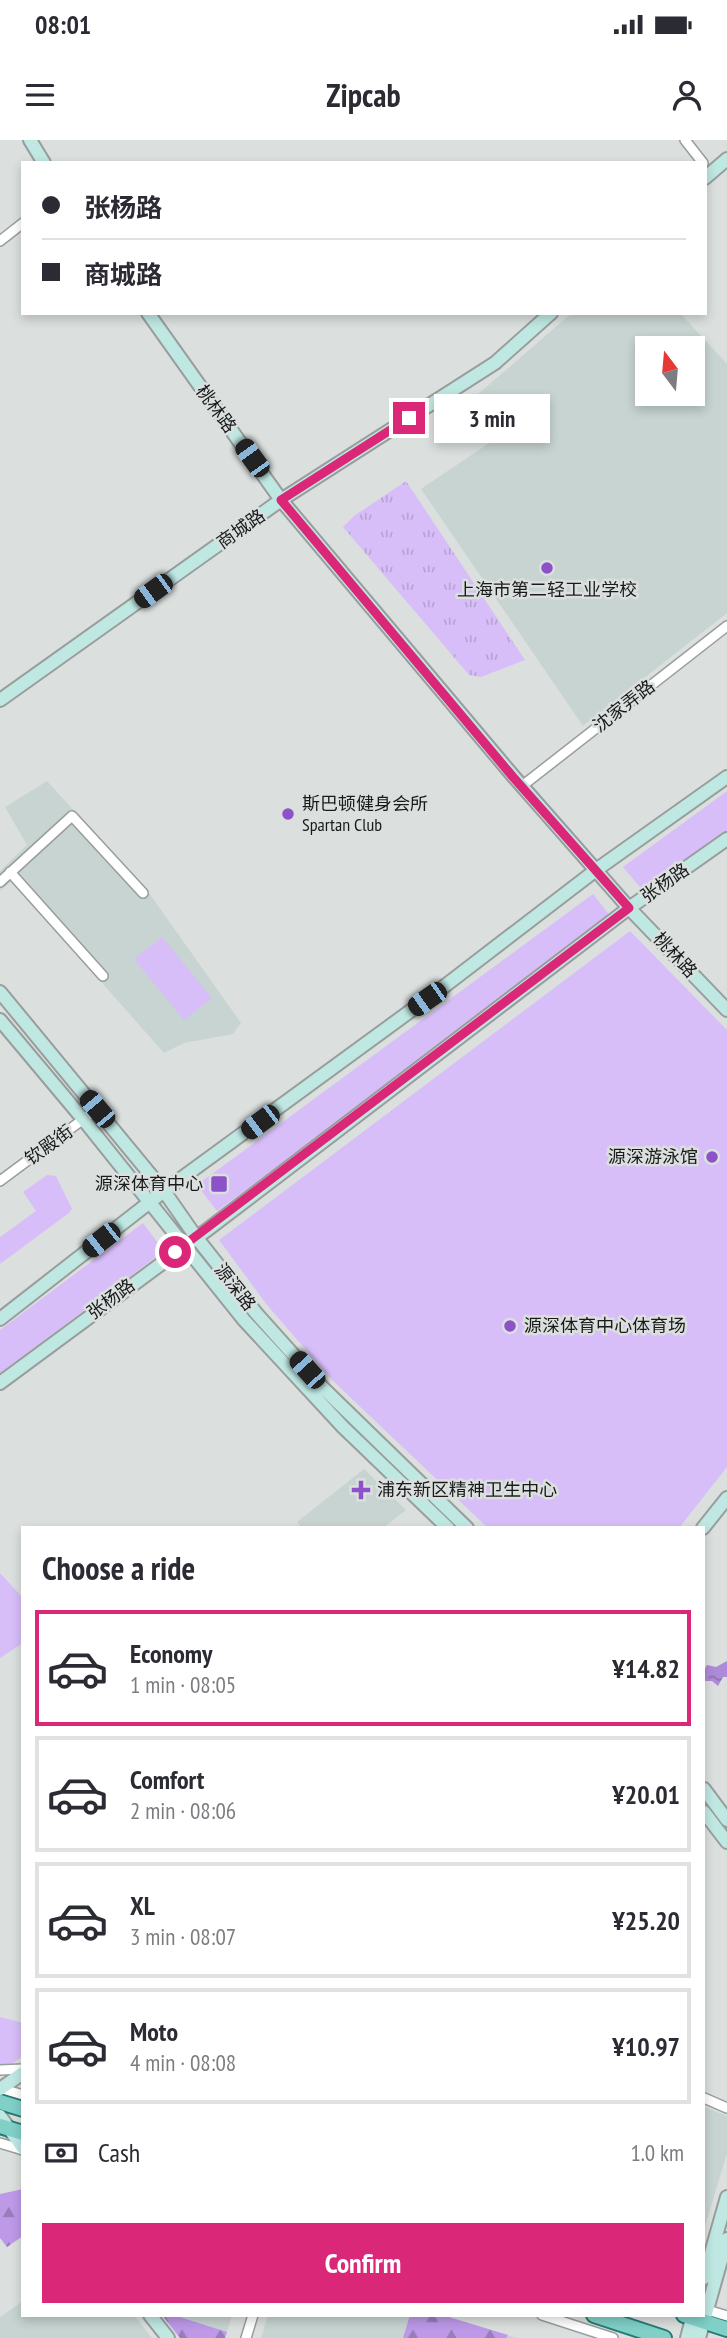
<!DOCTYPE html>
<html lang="en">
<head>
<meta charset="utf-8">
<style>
	:root { --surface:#fff; --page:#f2f2f3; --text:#2b2b33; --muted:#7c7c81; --line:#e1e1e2; --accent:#db2777 }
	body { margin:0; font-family:"PT Sans Narrow","Noto Sans SC",sans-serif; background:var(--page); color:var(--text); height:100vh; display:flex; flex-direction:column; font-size:26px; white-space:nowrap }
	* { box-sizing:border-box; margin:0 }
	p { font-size:23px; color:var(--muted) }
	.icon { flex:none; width:38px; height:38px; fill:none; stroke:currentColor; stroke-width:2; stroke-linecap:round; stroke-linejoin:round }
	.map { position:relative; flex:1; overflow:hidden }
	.sheet { position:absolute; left:21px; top:1386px; width:684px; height:791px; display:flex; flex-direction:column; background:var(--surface); border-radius:0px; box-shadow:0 4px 10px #0003 }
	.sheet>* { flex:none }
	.hud { position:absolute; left:21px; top:21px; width:686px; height:154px; border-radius:0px; box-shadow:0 4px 10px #0003; display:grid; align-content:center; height:154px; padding:0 21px; background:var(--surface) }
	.needle { width:46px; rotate:344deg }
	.controls { position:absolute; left:635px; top:196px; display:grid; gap:14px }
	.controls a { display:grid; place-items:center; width:70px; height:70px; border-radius:0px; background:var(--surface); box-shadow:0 4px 10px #0003; font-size:35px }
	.end { position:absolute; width:32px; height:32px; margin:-16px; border:9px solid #db2777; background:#fff; box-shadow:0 0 0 4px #fff }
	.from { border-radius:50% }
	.bubble { position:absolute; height:49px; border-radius:0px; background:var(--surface); box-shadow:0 4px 10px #0003; font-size:23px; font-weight:700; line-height:49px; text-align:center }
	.car { position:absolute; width:21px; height:42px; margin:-21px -10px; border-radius:9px; box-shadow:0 0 5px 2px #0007; background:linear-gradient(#222 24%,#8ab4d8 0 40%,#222 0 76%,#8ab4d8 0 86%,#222 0) }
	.hud b { display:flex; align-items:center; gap:24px; height:66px; font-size:26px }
	.hud b+b { border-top:2px solid var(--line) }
	.hud i { width:18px; height:18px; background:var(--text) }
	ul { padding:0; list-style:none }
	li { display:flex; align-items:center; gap:21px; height:116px; margin:0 14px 10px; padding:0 7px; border:4px solid var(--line); border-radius:0px }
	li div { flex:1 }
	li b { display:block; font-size:26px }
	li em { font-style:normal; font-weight:700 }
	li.selected { border-color:var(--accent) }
	li>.icon { width:63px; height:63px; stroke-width:1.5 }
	h2 { padding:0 21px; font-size:32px; line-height:84px }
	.pay { display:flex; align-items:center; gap:18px; height:77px; padding:0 21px; font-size:26px }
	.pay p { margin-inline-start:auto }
	.action { display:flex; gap:14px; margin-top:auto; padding:14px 21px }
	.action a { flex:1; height:80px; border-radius:0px; background:var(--accent); color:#fff; font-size:28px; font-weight:700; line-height:80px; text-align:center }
	.status { display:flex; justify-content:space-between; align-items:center; height:49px; padding:0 35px; background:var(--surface); direction:ltr }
	.status svg { height:19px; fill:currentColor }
	header { display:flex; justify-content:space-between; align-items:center; height:91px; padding:0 21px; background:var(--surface); font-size:32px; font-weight:700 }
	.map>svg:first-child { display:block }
	.built { fill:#c7d4d2; fill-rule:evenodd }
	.grass { fill:url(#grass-tufts) }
	.forest { fill:url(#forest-firs) }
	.green { fill:#d7bef8 }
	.water { fill:url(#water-ripples) }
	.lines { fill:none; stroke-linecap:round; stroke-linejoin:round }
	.street-casing { stroke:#999d9c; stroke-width:12 }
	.secondary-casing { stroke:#999d9c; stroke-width:16 }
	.primary-casing { stroke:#257c72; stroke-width:18 }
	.street { stroke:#fff; stroke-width:9 }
	.secondary { stroke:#bfe8e3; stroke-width:12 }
	.primary { stroke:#80d0c7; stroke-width:14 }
	.route { stroke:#db2777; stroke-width:9 }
	.poi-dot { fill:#8d51c8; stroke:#dbe0df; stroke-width:2.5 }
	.labels { text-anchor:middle; stroke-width:5; stroke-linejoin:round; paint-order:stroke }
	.street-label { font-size:18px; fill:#191b1b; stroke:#dbe0df }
	.poi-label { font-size:18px; fill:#191b1b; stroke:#dbe0df; text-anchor:start }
</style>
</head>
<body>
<div class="status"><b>08:01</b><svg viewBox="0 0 49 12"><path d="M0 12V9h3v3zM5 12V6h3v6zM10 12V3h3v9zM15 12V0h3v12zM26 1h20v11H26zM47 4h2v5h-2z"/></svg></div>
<header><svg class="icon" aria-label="menu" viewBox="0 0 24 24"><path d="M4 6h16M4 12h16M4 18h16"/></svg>Zipcab<svg class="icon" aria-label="person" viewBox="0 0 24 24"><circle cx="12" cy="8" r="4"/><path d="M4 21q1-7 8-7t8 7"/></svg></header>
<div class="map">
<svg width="727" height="2198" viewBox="0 0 727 2198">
	<defs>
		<pattern id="grass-tufts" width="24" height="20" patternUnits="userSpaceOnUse" patternTransform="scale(1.75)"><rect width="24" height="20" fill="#d7bef8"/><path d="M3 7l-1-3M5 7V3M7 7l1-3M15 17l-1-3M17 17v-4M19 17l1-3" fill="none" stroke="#b8a3d4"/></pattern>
		<pattern id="forest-firs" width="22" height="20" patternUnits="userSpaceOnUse" patternTransform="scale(1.75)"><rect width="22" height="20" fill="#bd99e8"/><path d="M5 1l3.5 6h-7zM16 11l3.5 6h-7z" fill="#997cbb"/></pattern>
		<pattern id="water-ripples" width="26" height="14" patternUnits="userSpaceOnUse" patternTransform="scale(1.75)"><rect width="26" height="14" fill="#ae8bd8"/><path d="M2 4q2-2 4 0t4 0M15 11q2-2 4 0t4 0" fill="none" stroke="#8d71ae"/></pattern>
	</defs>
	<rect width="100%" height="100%" fill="#dbe0df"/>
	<path class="built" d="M572,173H680L727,224V473L583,586L421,349L507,291L478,254ZM648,208H693V254H648Z
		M47,641L149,753L241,883L233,894L184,903L164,913L12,741L0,751V731L27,705L5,667Z
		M364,1329L406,1370L383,1388H302L297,1382Z
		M704,1967L727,1976V2013L704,2090Z
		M23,2161V2175H134L152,2198H0V2177Z
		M168,2175H232L227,2192L178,2176Z
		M268,2175H442L517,2198H261Z"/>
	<path class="grass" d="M406,341L525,520L481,537L469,535L343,387L354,376Z"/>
	<path class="forest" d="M23,2049V2096L7,2107L0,2098V2054Z
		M162,2175L177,2176L227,2192L225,2198H180Z
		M410,2175H442L508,2195L506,2198H403Z"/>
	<path class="green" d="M727,651V692L644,752L623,727Z
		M593,754L614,781L217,1071L197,1045Z
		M630,791L727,890V1327L679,1388H488L332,1240L267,1165L219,1100Z
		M162,797L212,858L184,880L134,819Z
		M47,1035L56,1036L72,1069L69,1073L0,1124V1097L36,1071L23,1052Z
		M143,1083L164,1111L0,1233V1190Z
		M0,1433L23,1458V1503L0,1518Z
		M0,1877L23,1883V1916L7,1927L0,1925Z"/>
	<path class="water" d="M727,1521V1537H723L718,1546L712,1541H704V1530L707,1525L716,1527Z"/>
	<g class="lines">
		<g class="street-casing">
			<path id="street" d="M685,0L703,23
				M0,101L23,83
				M522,646L727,486
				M10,732L103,836
				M0,742L72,676L143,753
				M0,1041L97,969
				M0,1930L23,1929
				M0,1948L23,1955
				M704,1958L727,1968
				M0,2003L23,2010
				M704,2169L727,2176
				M542,2175L613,2198
				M246,2198L253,2175"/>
		</g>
		<g class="secondary-casing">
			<path id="secondary" d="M30,0L44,23
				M705,38L727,19
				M148,173L281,360L514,637L629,768L727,870
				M0,560L281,360L495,223L551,173
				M0,852L164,1051L196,1097L256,1173L324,1249L467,1388
				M0,880L83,979L244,1180L343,1287L448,1388
				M0,1179L164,1051L446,845L596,730L727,637
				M0,1243L207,1090L629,768L727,699
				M703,1388L727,1358
				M704,1649L727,1680
				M704,1672L727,1702
				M0,1949L23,1933
				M0,1976L23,2008
				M704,2138L727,2057
				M150,2175L168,2198
				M687,2198L693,2175
				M699,2198L727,2099"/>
		</g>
		<g class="primary-casing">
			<path id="primary" d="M0,1962L23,1969
				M0,1986L23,1993
				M594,2175L664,2198
				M684,2175L727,2189"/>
		</g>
		<use href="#street" class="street"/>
		<use href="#secondary" class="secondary"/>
		<use href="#primary" class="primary"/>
	</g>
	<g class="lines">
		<path class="route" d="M175,1112L629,768L513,637L281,360L409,278"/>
	</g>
	<g class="poi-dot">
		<circle cx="547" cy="428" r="7"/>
		<circle cx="288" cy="674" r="7"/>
		<circle cx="712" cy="1017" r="7"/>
		<rect x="210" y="1035" width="18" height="18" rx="3.5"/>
		<circle cx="510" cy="1186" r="7"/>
		<path d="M357.5 1339.5h7v7h7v7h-7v7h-7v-7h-7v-7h7z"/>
	</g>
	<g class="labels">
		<g class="street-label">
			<text transform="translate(216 269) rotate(54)" y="6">桃林路</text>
			<text transform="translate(241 389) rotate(-35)" y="6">商城路</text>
			<text transform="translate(624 566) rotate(-38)" y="6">沈家弄路</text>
			<text transform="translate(665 743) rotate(-35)" y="6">张杨路</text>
			<text transform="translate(675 815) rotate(47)" y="6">桃林路</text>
			<text transform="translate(49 1005) rotate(-36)" y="6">钦殿街</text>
			<text transform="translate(235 1147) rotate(52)" y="6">源深路</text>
			<text transform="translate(111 1159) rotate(-37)" y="6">张杨路</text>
		</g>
		<g class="poi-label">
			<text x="547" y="456" text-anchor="middle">上海市第二轻工业学校</text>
			<text x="302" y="670">斯巴顿健身会所<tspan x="302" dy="21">Spartan Club</tspan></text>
			<text x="698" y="1023" text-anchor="end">源深游泳馆</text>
			<text x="203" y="1050" text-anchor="end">源深体育中心</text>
			<text x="524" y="1192">源深体育中心体育场</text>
			<text x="377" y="1356">浦东新区精神卫生中心</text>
		</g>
	</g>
</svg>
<div class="controls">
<a><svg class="needle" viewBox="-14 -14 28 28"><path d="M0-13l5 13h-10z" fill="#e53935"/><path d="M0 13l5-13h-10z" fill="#7c7c81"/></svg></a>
</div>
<i class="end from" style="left:175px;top:1112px"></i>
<i class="end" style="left:409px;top:278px"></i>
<div class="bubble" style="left:434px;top:254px;width:116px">3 min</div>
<i class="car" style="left:252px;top:318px;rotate:324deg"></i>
<i class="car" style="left:153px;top:451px;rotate:234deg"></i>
<i class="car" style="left:427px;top:859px;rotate:235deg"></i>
<i class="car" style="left:97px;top:969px;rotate:320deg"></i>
<i class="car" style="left:260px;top:982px;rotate:233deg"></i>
<i class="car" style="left:101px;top:1100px;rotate:232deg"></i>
<i class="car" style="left:307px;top:1230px;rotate:318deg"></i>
<div class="hud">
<b><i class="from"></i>张杨路</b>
<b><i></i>商城路</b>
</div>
<section class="sheet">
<h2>Choose a ride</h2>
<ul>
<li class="selected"><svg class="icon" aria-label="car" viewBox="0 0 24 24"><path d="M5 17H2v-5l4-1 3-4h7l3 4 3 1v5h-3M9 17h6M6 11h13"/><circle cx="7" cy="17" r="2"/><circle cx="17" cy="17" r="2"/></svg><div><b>Economy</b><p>1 min · 08:05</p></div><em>¥14.82</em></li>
<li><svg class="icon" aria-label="car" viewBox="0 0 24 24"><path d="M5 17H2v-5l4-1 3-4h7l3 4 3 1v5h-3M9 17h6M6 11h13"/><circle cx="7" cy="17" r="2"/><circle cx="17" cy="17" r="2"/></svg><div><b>Comfort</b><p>2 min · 08:06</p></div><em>¥20.01</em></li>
<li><svg class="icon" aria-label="car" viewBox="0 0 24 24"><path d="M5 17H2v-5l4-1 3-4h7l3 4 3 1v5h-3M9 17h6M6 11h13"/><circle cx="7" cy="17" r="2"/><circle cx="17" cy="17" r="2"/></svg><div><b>XL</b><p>3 min · 08:07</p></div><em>¥25.20</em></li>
<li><svg class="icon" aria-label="car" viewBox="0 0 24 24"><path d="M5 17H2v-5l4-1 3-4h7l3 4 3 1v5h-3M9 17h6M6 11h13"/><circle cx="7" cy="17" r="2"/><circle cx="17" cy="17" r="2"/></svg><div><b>Moto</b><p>4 min · 08:08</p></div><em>¥10.97</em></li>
</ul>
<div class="pay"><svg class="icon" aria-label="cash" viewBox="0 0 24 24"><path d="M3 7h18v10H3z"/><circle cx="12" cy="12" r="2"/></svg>Cash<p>1.0 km</p></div>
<div class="action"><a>Confirm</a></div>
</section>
</div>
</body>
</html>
